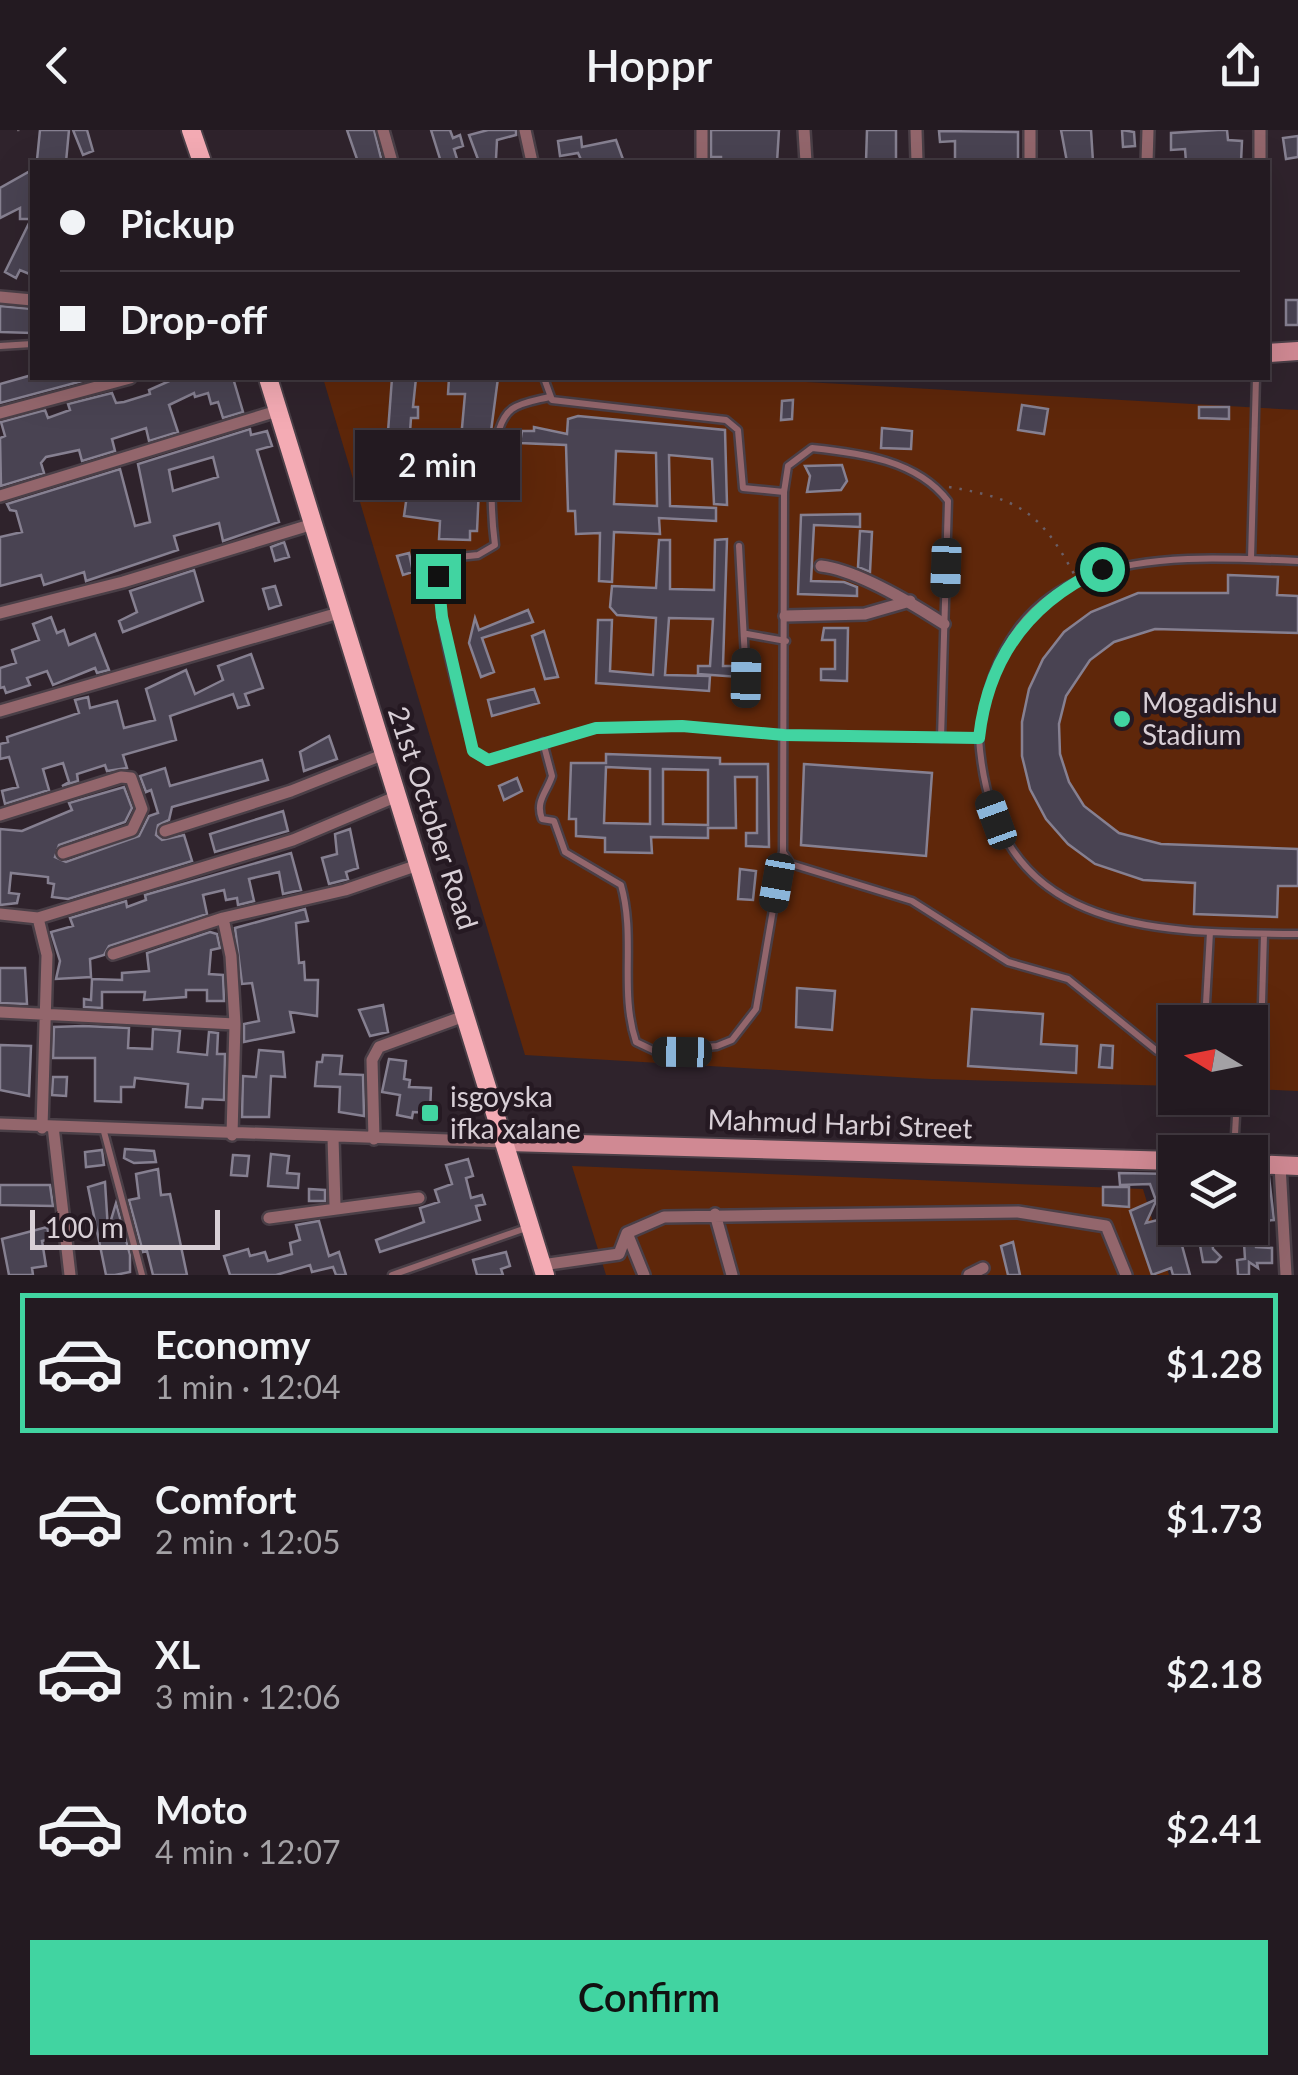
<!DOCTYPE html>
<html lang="en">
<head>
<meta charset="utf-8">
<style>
	:root { --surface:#231a21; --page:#2f272e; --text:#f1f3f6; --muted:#a3a1a5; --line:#40383f; --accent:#41d4a1 }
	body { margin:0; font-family:Lato,sans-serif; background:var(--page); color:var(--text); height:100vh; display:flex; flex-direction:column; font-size:38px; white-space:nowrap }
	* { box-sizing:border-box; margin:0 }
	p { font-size:32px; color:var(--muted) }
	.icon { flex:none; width:55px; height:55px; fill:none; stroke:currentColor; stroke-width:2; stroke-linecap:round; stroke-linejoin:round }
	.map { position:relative; height:1145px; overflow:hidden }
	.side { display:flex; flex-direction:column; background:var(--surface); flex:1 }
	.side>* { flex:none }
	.top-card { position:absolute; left:30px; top:30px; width:1240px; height:220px; border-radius:0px; box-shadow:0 10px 40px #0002,0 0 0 2px var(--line); display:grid; align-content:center; height:220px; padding:0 30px; background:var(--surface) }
	.needle { width:65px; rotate:280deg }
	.tools { position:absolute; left:1158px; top:875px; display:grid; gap:20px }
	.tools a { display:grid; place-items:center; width:110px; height:110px; border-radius:0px; background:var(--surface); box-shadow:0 10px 40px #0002,0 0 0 2px var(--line); font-size:50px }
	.scale { position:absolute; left:30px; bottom:25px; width:190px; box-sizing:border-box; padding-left:10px; border:5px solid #d8cfd6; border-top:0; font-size:28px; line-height:35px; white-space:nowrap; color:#d8cfd6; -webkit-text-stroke:8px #251922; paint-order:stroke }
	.end { position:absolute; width:45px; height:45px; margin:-22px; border:12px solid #41d4a1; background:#111; box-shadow:0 0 0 5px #111 }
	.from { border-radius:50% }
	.bubble { position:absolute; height:70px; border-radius:0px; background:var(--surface); box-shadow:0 10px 40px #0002,0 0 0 2px var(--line); font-size:32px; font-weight:600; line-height:70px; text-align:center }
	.car { position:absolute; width:30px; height:60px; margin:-30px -15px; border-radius:12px; box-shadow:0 0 8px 2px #0007; background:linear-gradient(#222 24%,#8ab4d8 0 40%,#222 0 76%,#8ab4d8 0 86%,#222 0) }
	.top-card b { display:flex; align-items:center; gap:35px; height:95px; font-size:38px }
	.top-card b+b { border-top:2px solid var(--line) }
	.top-card i { width:25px; height:25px; background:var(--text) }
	ul { padding:18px 0 0; list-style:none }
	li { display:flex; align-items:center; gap:30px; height:140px; margin:0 20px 15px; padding:0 10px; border:5px solid transparent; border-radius:0px }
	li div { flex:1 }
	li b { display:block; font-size:38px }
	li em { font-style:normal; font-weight:600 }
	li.on { border-color:var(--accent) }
	li>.icon { width:90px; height:90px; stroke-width:1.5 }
	.button { display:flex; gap:20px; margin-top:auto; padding:20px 30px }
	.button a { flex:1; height:115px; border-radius:0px; background:var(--accent); color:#111; font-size:40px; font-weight:600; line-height:115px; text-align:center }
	header { display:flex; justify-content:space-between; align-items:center; height:130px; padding:0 30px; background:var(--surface); font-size:45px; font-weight:600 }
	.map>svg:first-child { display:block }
	.green { fill:#5f270a }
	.building { fill:#494352; stroke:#868091; stroke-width:2.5; fill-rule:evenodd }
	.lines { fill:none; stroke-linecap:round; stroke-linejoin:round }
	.lane-casing { stroke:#4a3f47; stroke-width:11 }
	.street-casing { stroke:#4a3f47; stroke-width:16 }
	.secondary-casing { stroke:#4a3f47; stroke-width:22 }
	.primary-casing { stroke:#4a3f47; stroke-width:22 }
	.path { stroke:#6a5f67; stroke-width:2.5; stroke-dasharray:2.5 8; stroke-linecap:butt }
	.lane { stroke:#93666c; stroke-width:6 }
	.street { stroke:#93666c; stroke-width:11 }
	.secondary { stroke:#d08993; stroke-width:18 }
	.primary { stroke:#f4abb4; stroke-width:18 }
	.route { stroke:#41d4a1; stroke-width:12 }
	.poi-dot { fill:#41d4a1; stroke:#251922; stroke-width:4 }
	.labels { text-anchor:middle; stroke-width:9; stroke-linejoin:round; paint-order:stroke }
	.poi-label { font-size:28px; fill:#d8cfd6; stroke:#251922; text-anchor:start }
	.street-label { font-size:28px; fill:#d8cfd6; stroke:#251922 }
</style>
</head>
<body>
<header><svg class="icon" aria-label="back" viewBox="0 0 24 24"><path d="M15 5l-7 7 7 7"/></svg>Hoppr<svg class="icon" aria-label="share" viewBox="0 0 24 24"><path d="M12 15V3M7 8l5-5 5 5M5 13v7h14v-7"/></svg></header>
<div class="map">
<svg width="1298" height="1145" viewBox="0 0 1298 1145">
	<rect width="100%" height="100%" fill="#2f232c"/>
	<path class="green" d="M323,248H736L1298,280V961L1250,959V892H1175V956L931,949L525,925Z
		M572,1036L1143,1059L1169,1145H606Z"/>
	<path class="building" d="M40,0H69L66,32L37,30Z
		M73,0H87L93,21L83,25Z
		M347,0H374L382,32H358Z
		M431,0H450L453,8L460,5L463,16L454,19L458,32H441Z
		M488,0H516V5L497,10L496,29L479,32L469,5Z
		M711,0H779L777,32H721V27H711Z
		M867,0H896V32H866Z
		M1061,0H1091L1093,32H1067Z
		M1122,0L1134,2L1135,16L1123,17Z
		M1218,0H1227L1228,10L1242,11L1241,32H1186L1185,19L1171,20V3Z
		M939,1L1018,2V32H955V11L940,12Z
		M1298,6V27L1286,29L1283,8Z
		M581,7L582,17L616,10L624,32H582L578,23L560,26L558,11Z
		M32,40V145L20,140L16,148L5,142L31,89H20V78L0,88V58Z
		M1286,170H1298V195H1286Z
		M0,176L32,179V203L0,202Z
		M32,245V248L86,250L0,273V254Z
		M176,248H233L243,282L223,288L218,272L211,274L208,263L195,267L194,263L169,275L178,302L149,311L146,298L112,309L115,321L82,331L79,320L46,327L41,333L44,343L1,356L0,308L5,306L1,292L45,280L48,288L70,280L68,274L112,263L116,273L124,272L150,264L149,260Z
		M392,248H416L413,277H418V288H411L408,331L430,332V346L465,350V336H480L477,401H470V410L439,409L440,391L404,386L410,344L385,342Z
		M449,248H498L490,309H461L465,264H448Z
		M793,270L792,289L781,290L782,271Z
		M1022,275L1048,279L1044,304L1018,300Z
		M1199,277H1229V289L1199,288Z
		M578,286L725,300L727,375L714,374L712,329L669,325L670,376L716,378V391L659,388L660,404L614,402L612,452L599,451L600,403L576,404L575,381H568L566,315L520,313L522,301H534V297L567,304L568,289ZM616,321L656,323L657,376L614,374Z
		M882,298L912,301L911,319L881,318Z
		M250,299L251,305L267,301L272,316L257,320L279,392L223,411L219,393L174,406L178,420L86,451L84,442L44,455L41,445L0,456V407L22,402L16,381L10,380L7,374L120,339L135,396L150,392L138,334ZM213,327L218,347L173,361L169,340Z
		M842,335L847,351L841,360L807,362L810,346L805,336Z
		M860,384V397L814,395L811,451L844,452L857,457V466L798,464L801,385Z
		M860,401L872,402L870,442L858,437Z
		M727,409L723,536H738L739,547L698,544V536H710L713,489L669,488L665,545L710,546L709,561L596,553L598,490H612L610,541L653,545L656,488L617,485L610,477L612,456L656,458L659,410H670V459L714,460L715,410Z
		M284,412L289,427L275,431L271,417Z
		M409,423L413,442L403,445L397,426Z
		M194,440L203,471L123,502L119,491L137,482L130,461Z
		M1228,445L1278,447L1277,465L1298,466V503L1155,499L1114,512L1090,530L1066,566L1059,594L1060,624L1069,652L1084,676L1119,703L1161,714L1298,719V756H1278L1277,787L1194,784L1195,753L1143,750L1095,734L1068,714L1046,689L1030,659L1022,626V592L1029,559L1043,529L1064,502L1091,482L1138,463H1228Z
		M275,456L281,475L269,479L263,459Z
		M528,480L533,492L482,508L494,542L481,547L469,513L475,488L479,500Z
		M51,487L57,503L64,500L69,515L95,504L109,540L97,543L95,538L53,555L47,541L27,548L30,555L6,563L4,557L0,558V538L16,533L12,520L39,510L33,494Z
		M824,498H848L847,551L821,550V539H835V510H822Z
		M544,501L558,547L545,549L532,506Z
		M251,524L263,558L245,564L249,575L238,578L233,564L170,586L176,610L123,625L127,638L107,641L105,635L77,644L78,651L62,656L69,652L63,633L43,639L49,660L5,674L2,661L18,657L9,627L0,629V614L8,612L7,607L79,583L75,570L88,567L90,578L117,571L124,598L155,590L146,559L186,540L195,564L223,550L218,536Z
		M534,559L539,573L492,586L488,570Z
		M329,606L337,629L304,641L300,622Z
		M606,624L720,628V634H768L769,717L746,716V703H757V647H735L736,698H708V708L651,707L652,723L605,722V708L576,706V689H569L571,633H606ZM606,637L650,639V694L604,693ZM663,639L708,640V695L663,694Z
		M262,630L268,650L172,677L169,690L158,695L156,705L162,710L184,705L192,731L68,769L52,767L54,754L48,753V747L11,743L9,763L19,764L17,773L0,775V699L22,701L72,680L69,673L124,657L132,678L125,692L59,715L55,727L66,732L139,706L149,686L158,683L151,660L146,662L140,646L165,638L170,656Z
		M804,634L932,643L926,726L801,715Z
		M517,648L522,661L504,670L499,656Z
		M283,681L288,701L215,722L210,704Z
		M350,699L358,738L346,742L348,749L329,754L322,728L337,724L335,704Z
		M291,723L301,760L283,764L279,742L249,749L254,771L238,775L237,768L226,770L224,760L203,765L207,784L109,816L104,825L90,829L91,847L56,849L60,831L51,802L73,796L70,788L126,771L127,777L146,770L145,765Z
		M740,739L756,741L753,770L738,769Z
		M305,779L308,791L296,793L299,833L304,832L305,850H318L317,886L290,882L294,902L244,912V894L259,891L252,853L242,854L235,798Z
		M210,802L217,804L220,818L211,820L209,844L223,845L224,871H207V860H186V867L144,870L145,862H102V878L84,877V869L91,870L92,849L122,850V843L149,841L147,823Z
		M0,838H25L27,874L0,873Z
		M797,858L835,861L832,900L796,897Z
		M383,875L388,902L370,906L359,880Z
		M972,879L1043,884L1041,914L1077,916L1076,943L968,936Z
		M83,896L129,898L128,918L152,919L153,899L180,901L178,922L207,925L209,902L218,903L217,924H225L224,970L203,969L202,978L186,977L188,954L135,948L134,957H121V972L95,971V928H53L54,897Z
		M0,915L31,916L29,966L0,960Z
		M1101,915L1113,916L1112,938L1099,937Z
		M259,920L283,922L285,947L271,946L269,987H242L243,946L256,947Z
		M323,925L342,926L340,944L363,945L364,986L339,982L340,957L315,956L317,932H322Z
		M389,929L406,931L404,949L410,950L409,957L431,958L430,983L413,982L412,988L397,985L400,965L382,962Z
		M53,947H67L66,966L52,965Z
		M125,1019L154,1021L156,1032L134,1033L124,1028Z
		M102,1020L104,1035L86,1037L85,1022Z
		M271,1024L289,1026L287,1043L299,1044L298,1058L268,1056Z
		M233,1025L249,1026L247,1046L231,1045Z
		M468,1029L473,1046L466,1048L471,1068L482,1065L485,1074L476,1076L480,1090L380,1122L376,1110L424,1092L420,1078L439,1072L435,1060L452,1054L446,1035Z
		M158,1039L161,1065L170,1064L187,1145H153L147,1121L143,1122L129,1070L139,1068L136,1044Z
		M1119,1043L1174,1044L1175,1066L1155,1068L1150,1054L1120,1055Z
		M1250,1046L1269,1047L1274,1090L1262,1091L1254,1106L1256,1117L1272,1118V1133H1257L1258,1138L1249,1132V1145H1238L1237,1130L1245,1129L1244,1113L1250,1106Z
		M105,1052L108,1100L116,1073L130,1125V1142L115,1145H106L88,1057Z
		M0,1055H50L53,1076L0,1075Z
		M1103,1057H1129V1077L1103,1075Z
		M309,1059L325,1060V1071H309Z
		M1157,1069L1146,1093L1174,1086L1190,1145H1173L1171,1138L1152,1145L1130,1081Z
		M319,1091L329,1126L339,1122L346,1145H336L333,1137L312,1142L310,1135L276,1145H230L224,1126L248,1119L250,1126L265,1122L268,1131L292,1124L290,1113L300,1110L296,1095Z
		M47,1097L50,1109L42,1111L46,1136L32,1138L33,1145H9L2,1109Z
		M1197,1098H1211L1213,1119L1221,1127L1216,1132H1203Z
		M1013,1112L1020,1145H1008L1001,1116Z
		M506,1122L510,1136L501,1139L503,1145H477L473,1130Z"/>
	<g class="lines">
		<g class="lane-casing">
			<path id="lane" d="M0,216L32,214
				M544,248L552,270L726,290L738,300L743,358L784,362
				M549,267C538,270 522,272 512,279C486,298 491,384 495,415L478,425L449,428C422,456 464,582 473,621L488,630L596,598L682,596L784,605L979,608C992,802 1146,803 1298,804
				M417,315L494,316
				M739,416L746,548
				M1251,429L1256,248
				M747,504L786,511
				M979,608C1002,418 1147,424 1298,431
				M543,612L552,646C547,662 535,671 542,689L554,691L565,722L621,755C636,807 619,861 636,912L657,922L717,916L732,910L756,879L783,721L784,362L788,336L812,318C860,323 917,330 948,371L941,608
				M783,722L791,734L912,771L1008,832L1068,849L1157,921L1175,922
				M1205,892L1210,802
				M1250,923L1261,908L1264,804
				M103,998L142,1145
				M1234,1022L1237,968
				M392,1145L529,1097"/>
		</g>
		<g class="street-casing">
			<path id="street" d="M383,0L392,32
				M525,0L532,32
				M804,0L806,32
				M916,0L917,32
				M1030,0V32
				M702,32V0
				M1147,32L1148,0
				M1260,32V0
				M0,167L32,170
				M0,283L130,248
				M0,366L277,281
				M821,436C857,440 913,474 944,494
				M0,483L123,452L313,394
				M785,486L865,484L910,471
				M0,581L342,482
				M0,685L121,647L131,648L142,679L132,700L63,723
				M165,701L291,661L382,625
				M0,784L38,788L47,825L42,998
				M38,788L293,710L395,667
				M113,824L223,788
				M0,882L235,894L232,1005
				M235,894L231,826L223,788L345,760L418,735
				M0,994L504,1012
				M53,996L70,1145
				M333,1007L335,1076
				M374,1009L372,930L379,917L467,885
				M1280,1035L1286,1145
				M715,1084L732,1145
				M269,1088L419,1068
				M627,1103L644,1145
				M542,1135L619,1124L627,1103L664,1087L1018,1082L1106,1096L1126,1145
				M969,1145L983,1138"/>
		</g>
		<g class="secondary-casing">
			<path id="secondary" d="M1268,223L1298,221
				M504,1012L1175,1031
				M1250,1034L1298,1036"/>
		</g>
		<g class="primary-casing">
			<path id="primary" d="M191,0L202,32
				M268,248L545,1145"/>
		</g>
		<path class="path" d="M17,0H20
			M949,357C1020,369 1040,382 1074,444"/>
		<use href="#lane" class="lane"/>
		<use href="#street" class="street"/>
		<use href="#secondary" class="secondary"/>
		<use href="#primary" class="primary"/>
	</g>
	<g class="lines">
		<path class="route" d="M438,446L442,487L473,621L488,630L596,598L682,596L784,605L979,608C988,528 1029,472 1102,439"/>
	</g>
	<g class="poi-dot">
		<circle cx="1122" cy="589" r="10"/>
		<rect x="420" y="973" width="20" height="20" rx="5"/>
	</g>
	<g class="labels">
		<g class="poi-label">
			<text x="1142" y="583">Mogadishu<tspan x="1142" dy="32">Stadium</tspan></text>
			<text x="450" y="977">isgoyska<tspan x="450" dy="32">ifka xalane</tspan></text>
		</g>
		<g class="street-label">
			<text transform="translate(433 688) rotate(72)" y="10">21st October Road</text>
			<text transform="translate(840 994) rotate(2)" y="10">Mahmud Harbi Street</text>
		</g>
	</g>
</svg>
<div class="tools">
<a><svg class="needle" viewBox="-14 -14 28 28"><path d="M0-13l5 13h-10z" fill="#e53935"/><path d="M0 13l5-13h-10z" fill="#a3a1a5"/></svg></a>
<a><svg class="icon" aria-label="layers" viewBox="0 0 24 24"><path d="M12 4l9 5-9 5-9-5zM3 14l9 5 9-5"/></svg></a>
</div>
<div class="scale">100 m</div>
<i class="end from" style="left:1102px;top:439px"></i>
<i class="end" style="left:438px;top:446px"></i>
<div class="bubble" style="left:355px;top:300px;width:165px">2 min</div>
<i class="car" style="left:946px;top:438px;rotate:182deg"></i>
<i class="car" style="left:746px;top:548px;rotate:1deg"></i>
<i class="car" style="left:996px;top:690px;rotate:340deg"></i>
<i class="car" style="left:777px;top:753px;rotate:190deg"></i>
<i class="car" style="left:682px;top:922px;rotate:271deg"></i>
<div class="top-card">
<b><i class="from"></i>Pickup</b>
<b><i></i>Drop-off</b>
</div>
</div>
<section class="side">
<ul>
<li class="on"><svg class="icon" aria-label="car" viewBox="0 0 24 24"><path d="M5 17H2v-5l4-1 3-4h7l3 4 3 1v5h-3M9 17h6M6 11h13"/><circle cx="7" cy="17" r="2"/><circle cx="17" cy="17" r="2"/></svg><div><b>Economy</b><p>1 min · 12:04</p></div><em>$1.28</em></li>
<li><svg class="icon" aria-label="car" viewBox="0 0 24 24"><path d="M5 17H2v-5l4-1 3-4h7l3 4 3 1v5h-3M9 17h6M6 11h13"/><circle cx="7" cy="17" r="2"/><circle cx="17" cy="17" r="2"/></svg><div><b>Comfort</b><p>2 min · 12:05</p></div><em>$1.73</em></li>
<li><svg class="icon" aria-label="car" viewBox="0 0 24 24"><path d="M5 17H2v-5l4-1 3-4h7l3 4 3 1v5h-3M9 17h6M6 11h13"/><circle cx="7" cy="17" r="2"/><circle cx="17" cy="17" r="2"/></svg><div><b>XL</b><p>3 min · 12:06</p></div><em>$2.18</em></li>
<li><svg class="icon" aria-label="car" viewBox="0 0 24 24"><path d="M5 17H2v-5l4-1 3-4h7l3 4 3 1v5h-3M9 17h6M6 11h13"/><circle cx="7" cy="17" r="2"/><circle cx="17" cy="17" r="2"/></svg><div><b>Moto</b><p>4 min · 12:07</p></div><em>$2.41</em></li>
</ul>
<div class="button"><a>Confirm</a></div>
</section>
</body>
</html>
